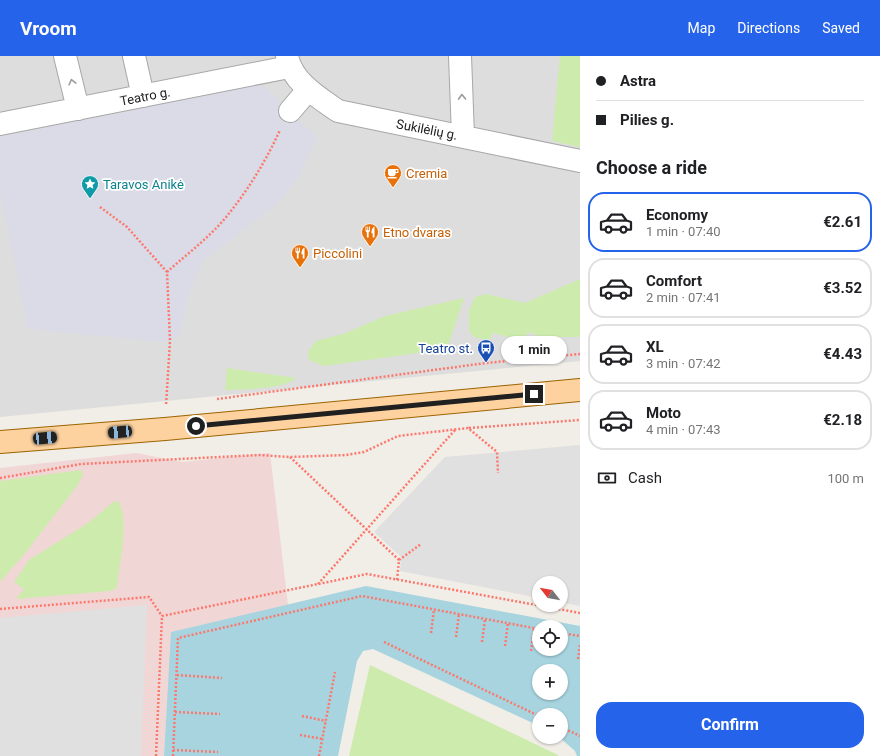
<!DOCTYPE html>
<html lang="en">
<head>
<meta charset="utf-8">
<style>
	:root { --surface:#fff; --page:#f2f2f2; --text:#202124; --muted:#757577; --line:#e0e0e0; --accent:#2563eb }
	body { margin:0; font-family:Roboto,sans-serif; background:var(--page); color:var(--text); height:100vh; display:flex; flex-direction:column; font-size:15px; white-space:nowrap }
	* { box-sizing:border-box; margin:0 }
	p { font-size:13px; color:var(--muted) }
	.icon { flex:none; width:22px; height:22px; fill:none; stroke:currentColor; stroke-width:2; stroke-linecap:round; stroke-linejoin:round }
	.map { position:relative; flex:1; overflow:hidden }
	.side { display:flex; flex-direction:column; background:var(--surface); width:300px }
	.side>* { flex:none }
	.banner { display:grid; align-content:center; height:88px; padding:0 16px; background:var(--surface) }
	.needle { width:26px; rotate:301deg }
	.buttons { position:absolute; left:532px; top:520px; display:grid; gap:8px }
	.buttons a { display:grid; place-items:center; width:36px; height:36px; border-radius:50%; background:var(--surface); box-shadow:0 1px 3px #0004; font-size:20px }
	.end { position:absolute; width:18px; height:18px; margin:-9px; border:5px solid #202020; background:#fff; box-shadow:0 0 0 2px #fff }
	.from { border-radius:50% }
	.bubble { position:absolute; height:28px; border-radius:14px; background:var(--surface); box-shadow:0 1px 3px #0004; font-size:13px; font-weight:700; line-height:28px; text-align:center }
	.car { position:absolute; width:12px; height:24px; margin:-12px -6px; border-radius:5px; box-shadow:0 0 3px 1px #0007; background:linear-gradient(#222 24%,#8ab4d8 0 40%,#222 0 76%,#8ab4d8 0 86%,#222 0) }
	.banner b { display:flex; align-items:center; gap:14px; height:38px; font-size:15px }
	.banner b+b { border-top:1px solid var(--line) }
	.banner i { width:10px; height:10px; background:var(--text) }
	ul { padding:0; list-style:none }
	li { display:flex; align-items:center; gap:12px; height:60px; margin:0 8px 6px; padding:0 8px; border:2px solid var(--line); border-radius:16px }
	li div { flex:1 }
	li b { display:block; font-size:15px }
	li em { font-style:normal; font-weight:700 }
	li.current { border-color:var(--accent) }
	li>.icon { width:36px; height:36px; stroke-width:1.5 }
	h2 { padding:0 16px; font-size:18px; line-height:48px }
	.pay { display:flex; align-items:center; gap:10px; height:44px; padding:0 16px; font-size:15px }
	.pay p { margin-inline-start:auto }
	.button { display:flex; gap:8px; margin-top:auto; padding:8px 16px }
	.button a { flex:1; height:46px; border-radius:16px; background:var(--accent); color:#fff; font-size:16px; font-weight:700; line-height:46px; text-align:center }
	header { display:flex; align-items:center; gap:24px; box-sizing:border-box; height:56px; padding:0 20px; background:var(--accent); color:#fff }
	header strong { font-size:19px }
	nav { display:flex; gap:22px; margin-inline-start:auto; font-size:14px }
	main { display:flex; flex:1; min-height:0 }
	.map>svg:first-child { display:block }
	.residential { fill:#dedddd }
	.commercial { fill:#f1d6d6 }
	.grass { fill:#cdebac }
	.parking { fill:#e0e0e0 }
	.plaza { fill:#dbdbe7 }
	.water { fill:#a7d4df; fill-rule:evenodd }
	.lines { fill:none; stroke-linecap:round; stroke-linejoin:round }
	.minor-casing { stroke:#a7a7a7; stroke-width:24 }
	.primary-casing { stroke:#9c6400; stroke-width:24 }
	.path { stroke:#fc786d; stroke-width:2.5; stroke-dasharray:2 2; stroke-linecap:butt }
	.minor { stroke:#fff; stroke-width:22 }
	.primary { stroke:#fdd29f; stroke-width:22 }
	.oneway { stroke:#9b9b9b }
	.route { stroke:#202020; stroke-width:5 }
	.labels { text-anchor:middle; stroke-width:3.5; stroke-linejoin:round; paint-order:stroke }
	.street-label { font-size:13px; fill:#202020; stroke:#fff }
	.food-label { font-size:13px; fill:#c56008; stroke:#fff; text-anchor:start }
	.culture-label { font-size:13px; fill:#0d838f; stroke:#fff; text-anchor:start }
	.transit-label { font-size:13px; fill:#164399; stroke:#fff; text-anchor:end }
</style>
</head>
<body>
<header>
<strong>Vroom</strong>
<nav><a>Map</a><a>Directions</a><a>Saved</a></nav>
</header>
<main>
<div class="map">
<svg width="580" height="700" viewBox="0 0 580 700">
	<rect width="100%" height="100%" fill="#f1ede7"/>
	<path class="residential" d="M0,0H580V305L0,361Z"/>
	<path class="commercial" d="M136,397L182,406L270,397L288,549L172,576L164,700H0V412Z"/>
	<path class="grass" d="M560,0H580V91L552,85Z
		M580,223V281H541L528,276L523,285L493,277L489,285L474,281L469,275V255L475,241L486,238L525,247Z
		M464,242L447,293L324,310L309,304L308,296L316,285L343,278L385,260Z
		M227,312L296,322C283,334 242,333 225,334Z
		M81,414L83,419L77,430L26,496L0,526V425Z
		M118,445C130,462 119,511 117,532L110,535L16,543L24,533L14,526L29,504L88,467L113,446Z
		M370,609L558,699V700H349Z"/>
	<path class="parking" d="M580,389V550L561,546V527H539V542L400,515L401,501L374,476L445,401Z
		M147,549L141,700H0V562Z"/>
	<path class="plaza" d="M254,21L317,81L299,121L278,147L202,206L187,243L180,280L170,285L162,286L28,273L0,136V73Z"/>
	<path class="water" d="M366,530L580,570V700H577L575,695L559,681H561V659H539V670L373,593L363,595L357,605L338,700H164L171,576ZM539,571H561V593H539ZM539,615H561V637H539Z"/>
	<g class="lines">
		<g class="minor-casing">
			<path id="minor" d="M65,0L78,53
				M134,0L143,40
				M287,0C292,26 318,41 338,55L580,105
				M460,0L463,80
				M290,55L308,34
				M0,68L289,11"/>
		</g>
		<g class="primary-casing">
			<path id="primary" d="M0,386L165,373L580,334"/>
		</g>
		<path class="path" d="M100,151L127,171L167,216L170,285L166,350
			M167,216C187,198 210,181 227,160C248,134 266,105 280,74
			M217,343L486,307L580,298
			M469,372L580,364
			M290,401L399,504L397,524
			M0,422L81,408L259,399L290,401L346,399L364,396L398,380L468,372L497,396L498,417
			M399,504L421,488
			M318,528L455,374
			M0,553L149,541L162,560
			M431,577L434,553
			M561,577L580,580
			M456,581L459,558
			M384,586L539,660
			M482,586L485,563
			M505,590L508,567
			M531,595L534,572
			M554,599L555,593
			M578,603L580,589
			M177,619L222,622
			M175,656L220,658
			M302,660L326,665
			M561,671L580,680
			M300,679L323,683
			M173,694L218,696
			M156,700L162,560L367,518L580,557
			M173,700L178,582L362,540L539,573
			M319,700L335,616"/>
		<use href="#minor" class="minor"/>
		<use href="#primary" class="primary"/>
	</g>
	<defs><path id="oneway-chevron" d="M-2-3.5L2.5 0L-2 3.5" fill="none" stroke-width="1.6" stroke-linecap="round" stroke-linejoin="round"/></defs>
	<g class="oneway">
		<use href="#oneway-chevron" transform="translate(72 26) rotate(-104)"/>
		<use href="#oneway-chevron" transform="translate(462 41) rotate(-91)"/>
	</g>
	<g class="lines">
		<path class="route" d="M196,370L534,338"/>
	</g>
	<defs>
		<g id="cafe-pin" transform="scale(0.9)"><path d="M0 17L-7.5 6A9.5 9.5 0 1 1 7.5 6Z" fill="#e8710a" stroke="#fff"/><path d="M-5.5-4.5H6V0H3Q3 3.5 0 3.5H-2.5Q-5.5 3.5-5.5 0ZM3-3.2v2h1.7v-2ZM-6 4.5H4V6H-6Z" fill="#fff"/></g>
		<g id="sight-pin" transform="scale(0.9)"><path d="M0 17L-7.5 6A9.5 9.5 0 1 1 7.5 6Z" fill="#0f9aa8" stroke="#fff"/><path d="M0-6L1.8-2.2L6-1.7L2.9 1.2L3.7 5.4L0 3.3L-3.7 5.4L-2.9 1.2L-6-1.7L-1.8-2.2Z" fill="#fff"/></g>
		<g id="restaurant-pin" transform="scale(0.9)"><path d="M0 17L-7.5 6A9.5 9.5 0 1 1 7.5 6Z" fill="#e8710a" stroke="#fff"/><path d="M-5-6h1v4h1v-4h1v4h1v-4h1v5L-1.5 .5V6h-2V.5L-5-1ZM5-6V6H3V1.5H1.5Q1.5-4 5-6Z" fill="#fff"/></g>
		<g id="bus-pin" transform="scale(0.9)"><path d="M0 17L-7.5 6A9.5 9.5 0 1 1 7.5 6Z" fill="#1a4fb4" stroke="#fff"/><path d="M-5-6H5V4H4V6H2V4H-2V6H-4V4H-5ZM-3.5-4V0h7V-4ZM-3.5 1.2v1.5H-2V1.2ZM2 1.2v1.5H3.5V1.2Z" fill="#fff"/></g>
	</defs>
	<g fill-rule="evenodd">
		<use href="#cafe-pin" x="393" y="117"/>
		<use href="#sight-pin" x="90" y="128"/>
		<use href="#restaurant-pin" x="370" y="176"/>
		<use href="#restaurant-pin" x="300" y="197"/>
		<use href="#bus-pin" x="486" y="292"/>
	</g>
	<g class="labels">
		<g class="street-label">
			<text transform="translate(145 40) rotate(-11)" y="5">Teatro g.</text>
			<text transform="translate(427 73) rotate(11)" y="5">Sukilėlių g.</text>
		</g>
		<g class="food-label">
			<text x="406" y="122">Cremia</text>
			<text x="383" y="181">Etno dvaras</text>
			<text x="313" y="202">Piccolini</text>
		</g>
		<g class="culture-label">
			<text x="103" y="133">Taravos Anikė</text>
		</g>
		<g class="transit-label">
			<text x="473" y="297">Teatro st.</text>
		</g>
	</g>
</svg>
<div class="buttons">
<a><svg class="needle" viewBox="-14 -14 28 28"><path d="M0-13l5 13h-10z" fill="#e53935"/><path d="M0 13l5-13h-10z" fill="#757577"/></svg></a>
<a><svg class="icon" aria-label="locate" viewBox="0 0 24 24"><circle cx="12" cy="12" r="6"/><path d="M12 2v4M12 18v4M2 12h4M18 12h4"/></svg></a>
<a>+</a>
<a>−</a>
</div>
<i class="end from" style="left:196px;top:370px"></i>
<i class="end" style="left:534px;top:338px"></i>
<div class="bubble" style="left:501px;top:280px;width:66px">1 min</div>
<i class="car" style="left:120px;top:376px;rotate:265deg"></i>
<i class="car" style="left:45px;top:382px;rotate:85deg"></i>
</div>
<section class="side">
<div class="banner">
<b><i class="from"></i>Astra</b>
<b><i></i>Pilies g.</b>
</div>
<h2>Choose a ride</h2>
<ul>
<li class="current"><svg class="icon" aria-label="car" viewBox="0 0 24 24"><path d="M5 17H2v-5l4-1 3-4h7l3 4 3 1v5h-3M9 17h6M6 11h13"/><circle cx="7" cy="17" r="2"/><circle cx="17" cy="17" r="2"/></svg><div><b>Economy</b><p>1 min · 07:40</p></div><em>€2.61</em></li>
<li><svg class="icon" aria-label="car" viewBox="0 0 24 24"><path d="M5 17H2v-5l4-1 3-4h7l3 4 3 1v5h-3M9 17h6M6 11h13"/><circle cx="7" cy="17" r="2"/><circle cx="17" cy="17" r="2"/></svg><div><b>Comfort</b><p>2 min · 07:41</p></div><em>€3.52</em></li>
<li><svg class="icon" aria-label="car" viewBox="0 0 24 24"><path d="M5 17H2v-5l4-1 3-4h7l3 4 3 1v5h-3M9 17h6M6 11h13"/><circle cx="7" cy="17" r="2"/><circle cx="17" cy="17" r="2"/></svg><div><b>XL</b><p>3 min · 07:42</p></div><em>€4.43</em></li>
<li><svg class="icon" aria-label="car" viewBox="0 0 24 24"><path d="M5 17H2v-5l4-1 3-4h7l3 4 3 1v5h-3M9 17h6M6 11h13"/><circle cx="7" cy="17" r="2"/><circle cx="17" cy="17" r="2"/></svg><div><b>Moto</b><p>4 min · 07:43</p></div><em>€2.18</em></li>
</ul>
<div class="pay"><svg class="icon" aria-label="cash" viewBox="0 0 24 24"><path d="M3 7h18v10H3z"/><circle cx="12" cy="12" r="2"/></svg>Cash<p>100 m</p></div>
<div class="button"><a>Confirm</a></div>
</section>
</main>
</body>
</html>
